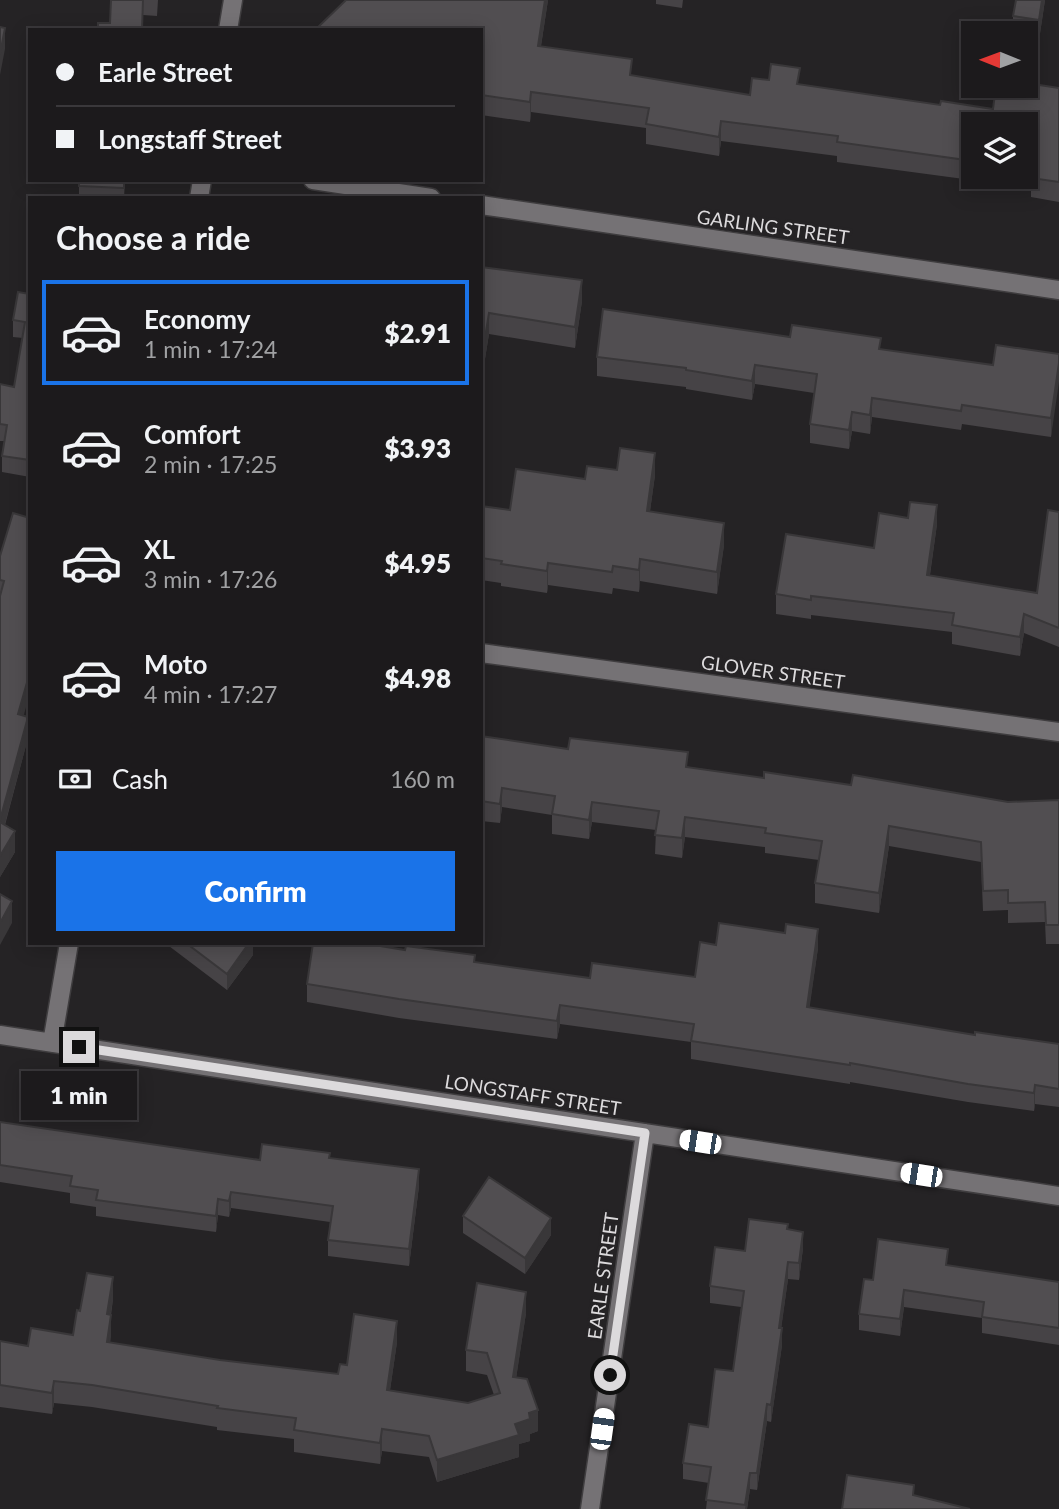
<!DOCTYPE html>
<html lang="en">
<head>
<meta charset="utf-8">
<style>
	:root { --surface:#1c1a1c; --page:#252325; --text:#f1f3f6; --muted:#a0a1a3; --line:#3a383b; --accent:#1a73e8 }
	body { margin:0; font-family:Lato,sans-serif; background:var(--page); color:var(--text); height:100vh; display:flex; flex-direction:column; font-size:26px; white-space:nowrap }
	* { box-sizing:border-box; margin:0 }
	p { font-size:23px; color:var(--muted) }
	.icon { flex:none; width:38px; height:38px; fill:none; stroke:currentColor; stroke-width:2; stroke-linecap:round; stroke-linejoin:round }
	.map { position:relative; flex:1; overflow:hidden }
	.side { position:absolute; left:28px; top:196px; width:455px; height:749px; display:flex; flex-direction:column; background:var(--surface); border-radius:0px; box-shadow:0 4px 18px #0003,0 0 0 2px var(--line) }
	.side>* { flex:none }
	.banner { position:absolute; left:28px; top:28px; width:455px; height:154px; border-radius:0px; box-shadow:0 4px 18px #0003,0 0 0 2px var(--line); display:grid; align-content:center; height:154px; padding:0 28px; background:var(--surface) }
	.needle { width:46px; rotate:271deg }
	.controls { position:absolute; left:961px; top:21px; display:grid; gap:14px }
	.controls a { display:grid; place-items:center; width:77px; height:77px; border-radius:0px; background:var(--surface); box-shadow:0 4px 18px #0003,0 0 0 2px var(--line); font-size:35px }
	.end { position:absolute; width:32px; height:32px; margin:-16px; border:9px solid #dcdadc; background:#111; box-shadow:0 0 0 4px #111 }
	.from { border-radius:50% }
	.bubble { position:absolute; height:49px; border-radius:0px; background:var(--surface); box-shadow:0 4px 18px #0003,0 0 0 2px var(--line); font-size:23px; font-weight:800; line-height:49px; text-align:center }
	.car { position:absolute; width:21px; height:42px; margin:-21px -10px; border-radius:9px; box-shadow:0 0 5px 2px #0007; background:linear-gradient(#fff 24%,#345 0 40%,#fff 0 76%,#345 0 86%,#fff 0) }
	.banner b { display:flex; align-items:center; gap:24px; height:66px; font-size:26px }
	.banner b+b { border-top:2px solid var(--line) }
	.banner i { width:18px; height:18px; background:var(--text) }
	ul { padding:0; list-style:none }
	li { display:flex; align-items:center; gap:21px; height:105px; margin:0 14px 10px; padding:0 14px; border:4px solid transparent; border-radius:0px }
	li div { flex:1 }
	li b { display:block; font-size:26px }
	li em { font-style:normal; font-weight:800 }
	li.on { border-color:var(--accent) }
	li>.icon { width:63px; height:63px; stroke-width:1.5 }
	h2 { padding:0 28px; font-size:32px; line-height:84px }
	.pay { display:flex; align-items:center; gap:18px; height:77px; padding:0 28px; font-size:26px }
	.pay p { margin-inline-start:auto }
	.cta { display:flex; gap:14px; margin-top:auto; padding:14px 28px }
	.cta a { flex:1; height:80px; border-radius:0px; background:var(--accent); color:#fff; font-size:28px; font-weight:800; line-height:80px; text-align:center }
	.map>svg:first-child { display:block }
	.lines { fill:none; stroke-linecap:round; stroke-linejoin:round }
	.minor-casing { stroke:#3f3d3f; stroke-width:21 }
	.minor { stroke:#757275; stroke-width:18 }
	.wall { fill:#464346; fill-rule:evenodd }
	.shaded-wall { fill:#393739 }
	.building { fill:#514e51; stroke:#393739; stroke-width:2 }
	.route { stroke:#dcdadc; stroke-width:9 }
	.labels { text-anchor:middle; stroke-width:6; stroke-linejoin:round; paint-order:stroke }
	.street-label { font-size:19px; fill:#dcdadc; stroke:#252325 }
</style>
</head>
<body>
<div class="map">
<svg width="1059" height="1509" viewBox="0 0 1059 1509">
	<rect width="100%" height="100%" fill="#252325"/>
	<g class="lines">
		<g class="minor-casing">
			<path id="minor" d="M228,30L233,0
				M313,180L431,198
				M199,198L202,180
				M481,205L1059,290
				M481,653L1059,732
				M0,1035L1059,1196
				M52,1043L69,943
				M590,1509L645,1133"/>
		</g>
		<use href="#minor" class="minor"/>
	</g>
	<path class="wall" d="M111,0H158L157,16L143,15Z
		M548,0L541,46L632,75L750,95L800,84L940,105L993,109L1059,88V202L1031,197V188L837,162V156L721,141L719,156L646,144V128L531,112L530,122L481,115V30ZM973,124H1026V177H973Z
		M656,0H683L682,8L656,4Z
		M1045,0L1039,40L1026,38V33H1013V16Z
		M79,180H125L124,198H79Z
		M481,267L582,301L575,348L489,334L484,365H481Z
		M30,294V477L2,472V456L5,441H0V384L14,387L23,338L13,337V320Z
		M790,337L993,365L1059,354L1051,437L962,424L961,430L872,417L870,434L852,431L849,449L810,443V424L814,393L755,384L752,400L686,389V387L597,376V357Z
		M655,475L650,511L724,545L717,594L640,581L639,592L613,588L612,594L548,585L547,593L501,586V583L481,580V506L510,510L585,479Z
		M1059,512V647L1024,633L1020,656L952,644V632L811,615V619L776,614V594L874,548L937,524L930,575L1037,593Z
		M13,513L24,716L28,738L5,825L15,852L0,877V556Z
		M481,736L764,778L851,785L1008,802L1059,800V944H1046L1045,922L1008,923V910L983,911L981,862L889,846L879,913L815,903V883L819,860L765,853V847L685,837L682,858L655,854L656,830L592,822L589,839L552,834V815L502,807L500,823L481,821Z
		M165,943H253V955L227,990Z
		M716,945L818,948L809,1008L975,1035L1059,1044V1107L1035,1104L1034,1111L968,1102L850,1082V1084L691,1059V1042L560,1024L557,1039L399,1018L307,1002V984L475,962L590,978L695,977Z
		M0,1122L260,1160L330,1158L419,1186L409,1266L328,1256V1240L330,1222L231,1208L229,1217L218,1215L216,1232L96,1216V1207L70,1203V1193L0,1182Z
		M463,1216L551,1235L525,1274L463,1233Z
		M788,1230L803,1248L799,1280L788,1279L781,1328L782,1345L771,1422L767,1421L757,1490L750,1489L747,1509H706L709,1483L683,1479V1463L708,1427L733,1371L741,1307L710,1303V1286L745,1251Z
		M948,1266L1059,1282V1345L982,1333V1318L904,1307L900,1336L859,1330V1314L873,1280Z
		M113,1299L111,1315L110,1343L220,1360L338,1374L347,1365L397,1342L390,1390L468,1403L494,1395L487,1375L466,1371V1350L526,1313L516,1378L538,1431L530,1434V1441L519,1444V1457L437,1482L429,1457L382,1451L380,1464L294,1452V1439L217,1430V1427L92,1407L54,1403L52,1414L0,1407V1341L28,1346L73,1335L80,1311Z"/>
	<path class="shaded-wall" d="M545,0H548L538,65V46Z
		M1042,0H1045L1039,40V20Z
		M5,28V49L0,75V54Z
		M531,92V112L530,122V102Z
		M721,121V141L719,156V137Z
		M582,280V301L575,348V327Z
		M489,313V334L484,365V344Z
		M1059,363V382L1051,437V418Z
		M755,365V384L752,400V381Z
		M872,398V417L870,434V415Z
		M852,412V431L849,449V430Z
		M655,453V475L647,533V511Z
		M937,505V524L927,594V575Z
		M724,523V545L717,594V572Z
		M640,559V581L639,592V570Z
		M548,563V585L547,593V571Z
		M1024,614V633L1020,656V637Z
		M30,672V693L18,736V714Z
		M28,717V738L0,842V820Z
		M502,788V807L500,823V804Z
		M592,802V822L589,839V820Z
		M685,817V837L682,858V838Z
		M889,826V846L879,913V893Z
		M15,831V852L0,877V856Z
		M12,901V923L0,945V923Z
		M818,929V948L807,1026V1007Z
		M249,943H253V955L227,990V974Z
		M560,1005V1024L557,1039V1021Z
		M1035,1085V1104L1034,1111V1093Z
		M419,1169V1186L409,1266V1249Z
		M231,1192V1208L229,1217V1201Z
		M218,1199V1215L216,1232V1216Z
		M551,1218V1235L525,1274V1258Z
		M803,1232V1248L799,1280V1263Z
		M788,1262V1279L779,1345V1328Z
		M113,1277V1299L107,1336V1314Z
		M904,1290V1307L900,1336V1319Z
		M526,1292V1313L513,1399V1377Z
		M111,1315V1337L107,1364V1342Z
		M397,1321V1342L387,1411V1390Z
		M782,1328V1345L771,1422V1405Z
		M54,1381V1403L52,1414V1393Z
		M767,1404V1421L757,1490V1473Z
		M538,1410V1431L530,1434V1441L519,1444V1457L437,1482V1460L529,1413Z
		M382,1429V1451L380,1464V1443Z
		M750,1473V1489L747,1509H745Z"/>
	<path class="building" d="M111,0H143L142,30H98V23H110Z
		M346,0H545L538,46L632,59L630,75L750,95L752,78L769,80L771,64L800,68L797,84L940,105L941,101L993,109L996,86H1026V83L1059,88V182L1031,178L1032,168H1026V124H973V161L837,142L838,136L721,121L719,137L646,124L649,108L531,92L530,102L481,95V30H315Z
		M1016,0H1042L1039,20L1013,16Z
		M0,27L5,28L0,54Z
		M79,180H124V188L79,186Z
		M481,267L582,280L575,327L489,313L484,344H481Z
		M18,292L30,294V460L2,456L7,425L0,424V384L14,387L25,322L13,320Z
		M603,309L790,337L792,325L881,338L879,349L993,365L996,345L1059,354V363L1051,418L962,405L961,411L872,398L870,415L852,412L849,430L810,424L817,374L755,365L752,381L686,370V368L597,357Z
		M620,448L655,453L647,511L724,523L717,572L640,559L639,570L613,566L612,572L548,563L547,571L501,564L502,561L481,558V506L510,510L516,469L585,479L587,466L617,470Z
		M910,502L937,505L927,575L1037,593L1048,510L1059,512V628L1024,614L1020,637L952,625L954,613L811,596V600L776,594L786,534L874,548L879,513L908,518Z
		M13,513L30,518V672L18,714L28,717L0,820V596L4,581L0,580V556Z
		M481,736L568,749L570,738L688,752L686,767L764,778V772L851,785L853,775L1008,802L1059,800V925H1046L1045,902L1008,903V890L983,891L981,842L889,826L879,893L815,883L822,841L765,833L766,828L685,817L682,838L655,835L659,811L592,802L589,820L552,814L555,796L502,788L500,804L481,801Z
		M0,822L15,831L0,856Z
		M0,894L12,901L0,923Z
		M719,923L785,933L786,924L818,929L807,1007L975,1035V1032L1059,1044V1089L1035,1085L1034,1093L968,1084L850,1063V1065L691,1041L694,1024L560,1005L557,1021L399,999L307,984L313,943H362L405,950L406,946L475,955L474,962L590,978L592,963L695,977L700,942L716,945Z
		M186,943H249L227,974Z
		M0,1122L260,1160L262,1144L330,1153L329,1158L419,1169L409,1249L328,1240L333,1206L231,1192L229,1201L218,1199L216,1216L96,1200L98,1190L70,1186L72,1176L0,1165Z
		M489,1177L551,1218L525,1258L463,1216Z
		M749,1219L788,1224L787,1229L803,1232L799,1263L788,1262L779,1328H782L771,1405L767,1404L757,1473H750L745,1505L706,1500L711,1467L683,1463L689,1424L708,1427L715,1369L733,1371L744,1291L710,1286L715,1247L745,1251Z
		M878,1239L948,1249L946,1265L1059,1282V1328L982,1317L984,1302L904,1290L900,1319L859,1314L864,1279L873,1280Z
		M87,1273L113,1277L107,1314L111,1315L107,1342L220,1360L338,1374L340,1364L347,1365L354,1314L397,1321L387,1390L468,1403L500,1393L487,1353L466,1350L477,1283L526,1292L513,1377L527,1379L538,1410L529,1413L530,1419L515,1424L519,1435L437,1460L429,1436L382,1429L380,1443L294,1430L296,1418L217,1408L218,1406L92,1385L54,1381L52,1393L0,1385V1341L28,1346L31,1328L73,1335L77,1310L80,1311Z
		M847,1475L914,1485L913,1495L970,1509H842Z"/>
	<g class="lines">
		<path class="route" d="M79,1047L645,1133L610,1375"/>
	</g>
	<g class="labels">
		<g class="street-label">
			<text transform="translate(773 227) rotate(8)" y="7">GARLING STREET</text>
			<text transform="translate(773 672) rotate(8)" y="7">GLOVER STREET</text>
			<text transform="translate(533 1095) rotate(9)" y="7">LONGSTAFF STREET</text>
			<text transform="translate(603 1276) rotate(-82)" y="7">EARLE STREET</text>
		</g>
	</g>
</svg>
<div class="controls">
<a><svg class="needle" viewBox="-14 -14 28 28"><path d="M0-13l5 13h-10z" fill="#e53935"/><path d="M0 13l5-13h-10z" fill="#a0a1a3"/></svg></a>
<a><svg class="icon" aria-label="layers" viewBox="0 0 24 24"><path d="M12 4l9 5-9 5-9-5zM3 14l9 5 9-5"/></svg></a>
</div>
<i class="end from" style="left:610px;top:1375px"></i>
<i class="end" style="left:79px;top:1047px"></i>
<div class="bubble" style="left:21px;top:1071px;width:116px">1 min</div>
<i class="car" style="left:700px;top:1142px;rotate:279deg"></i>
<i class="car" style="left:921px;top:1175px;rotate:279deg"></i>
<i class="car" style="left:602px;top:1429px;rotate:8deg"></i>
<div class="banner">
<b><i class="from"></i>Earle Street</b>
<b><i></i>Longstaff Street</b>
</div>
<section class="side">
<h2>Choose a ride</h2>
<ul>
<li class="on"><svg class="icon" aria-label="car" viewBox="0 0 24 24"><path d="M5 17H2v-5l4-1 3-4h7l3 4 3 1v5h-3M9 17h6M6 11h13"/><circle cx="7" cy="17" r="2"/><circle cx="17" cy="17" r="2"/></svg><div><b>Economy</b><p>1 min · 17:24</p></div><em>$2.91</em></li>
<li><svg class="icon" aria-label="car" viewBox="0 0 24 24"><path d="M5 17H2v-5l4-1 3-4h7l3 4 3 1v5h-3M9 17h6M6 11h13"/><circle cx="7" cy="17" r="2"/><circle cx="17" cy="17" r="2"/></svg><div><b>Comfort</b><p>2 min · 17:25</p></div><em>$3.93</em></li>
<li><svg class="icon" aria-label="car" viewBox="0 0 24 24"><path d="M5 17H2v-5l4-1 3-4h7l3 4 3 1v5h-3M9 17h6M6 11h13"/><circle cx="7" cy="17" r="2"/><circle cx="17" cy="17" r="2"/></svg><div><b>XL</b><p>3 min · 17:26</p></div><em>$4.95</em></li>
<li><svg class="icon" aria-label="car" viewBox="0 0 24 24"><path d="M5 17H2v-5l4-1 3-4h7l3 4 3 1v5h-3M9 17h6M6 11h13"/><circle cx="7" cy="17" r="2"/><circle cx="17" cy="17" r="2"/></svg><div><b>Moto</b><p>4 min · 17:27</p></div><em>$4.98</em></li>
</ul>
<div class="pay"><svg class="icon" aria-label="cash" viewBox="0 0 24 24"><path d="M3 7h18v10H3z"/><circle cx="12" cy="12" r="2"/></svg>Cash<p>160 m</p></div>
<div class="cta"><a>Confirm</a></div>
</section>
</div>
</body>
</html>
